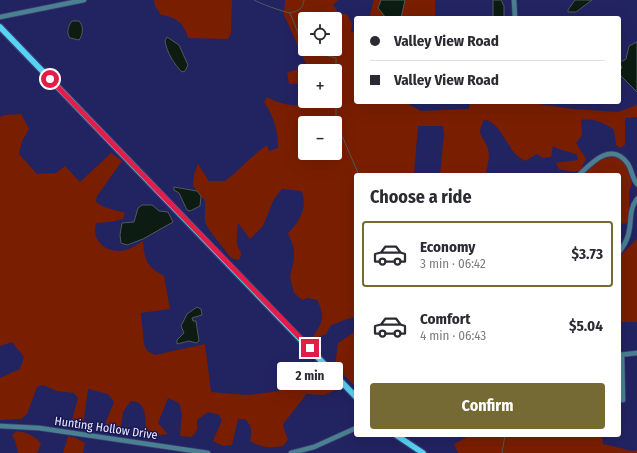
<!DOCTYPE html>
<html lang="en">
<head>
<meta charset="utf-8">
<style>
	:root { --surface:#fff; --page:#f7f7f7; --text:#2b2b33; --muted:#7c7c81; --line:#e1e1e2; --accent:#766a34 }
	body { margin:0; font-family:"Fira Sans Condensed",sans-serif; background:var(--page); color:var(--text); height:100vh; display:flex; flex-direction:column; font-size:15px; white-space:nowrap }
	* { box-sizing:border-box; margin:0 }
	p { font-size:13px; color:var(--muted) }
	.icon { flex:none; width:22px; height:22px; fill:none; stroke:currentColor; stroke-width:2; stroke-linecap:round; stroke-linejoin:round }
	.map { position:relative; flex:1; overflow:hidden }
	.drawer { position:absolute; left:354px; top:173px; width:267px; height:264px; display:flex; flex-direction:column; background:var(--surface); border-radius:4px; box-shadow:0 4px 16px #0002 }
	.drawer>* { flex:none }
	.top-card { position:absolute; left:354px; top:16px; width:267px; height:88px; border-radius:4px; box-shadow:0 4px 16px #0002; display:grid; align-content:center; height:88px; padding:0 16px; background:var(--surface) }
	.buttons { position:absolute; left:298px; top:12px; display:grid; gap:8px }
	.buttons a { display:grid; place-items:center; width:44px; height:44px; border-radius:4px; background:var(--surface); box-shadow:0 4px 16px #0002; font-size:20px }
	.end { position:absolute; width:18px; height:18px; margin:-9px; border:5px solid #e11d48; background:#fff; box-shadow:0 0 0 2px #fff }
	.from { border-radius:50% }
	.bubble { position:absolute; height:28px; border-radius:4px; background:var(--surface); box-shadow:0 4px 16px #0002; font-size:13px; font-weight:700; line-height:28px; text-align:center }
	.top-card b { display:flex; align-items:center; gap:14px; height:38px; font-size:15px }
	.top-card b+b { border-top:1px solid var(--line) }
	.top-card i { width:10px; height:10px; background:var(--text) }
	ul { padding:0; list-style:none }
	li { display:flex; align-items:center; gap:12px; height:66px; margin:0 8px 6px; padding:0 8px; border:2px solid transparent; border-radius:4px }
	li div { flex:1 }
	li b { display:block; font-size:15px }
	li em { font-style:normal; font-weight:700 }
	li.selected { border-color:var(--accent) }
	li>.icon { width:36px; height:36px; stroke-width:1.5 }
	h2 { padding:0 16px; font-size:18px; line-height:48px }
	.action { display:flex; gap:8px; margin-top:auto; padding:8px 16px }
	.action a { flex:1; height:46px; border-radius:4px; background:var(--accent); color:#fff; font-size:16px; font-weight:700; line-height:46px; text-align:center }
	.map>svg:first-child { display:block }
	.green { fill:#7a1e00; fill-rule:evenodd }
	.water { fill:#0d1c13; stroke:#4f5a59 }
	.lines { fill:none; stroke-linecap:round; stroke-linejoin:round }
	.stream { stroke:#4f5a59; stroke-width:1 }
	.minor-casing { stroke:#3e3f77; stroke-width:6 }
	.major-casing { stroke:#3e3f77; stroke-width:8 }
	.minor { stroke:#498190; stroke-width:4.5 }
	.major { stroke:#55d4f4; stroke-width:5.5 }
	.route { stroke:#e11d48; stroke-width:5 }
	.labels { text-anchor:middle; stroke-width:3; stroke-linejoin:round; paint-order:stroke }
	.street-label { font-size:12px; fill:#e8ebfb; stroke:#1a1855 }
</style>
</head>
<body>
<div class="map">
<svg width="637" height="453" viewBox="0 0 637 453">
	<rect width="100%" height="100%" fill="#222361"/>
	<path class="green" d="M154,0H232L231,33L228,39L188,38C185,24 175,16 161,15L155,6Z
		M285,0H338L333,5L339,14H347L352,24L351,32H356V102H405L421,111L469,109L470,102H524L573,109L618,112L637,105V117L625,118V145L620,148L616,145L614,130C606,123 592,118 581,120L582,135L576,143L586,159L580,171L574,172L559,169L556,163L578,160L577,155C569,151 561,151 553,146L551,157L543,158L537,154L525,161C521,158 515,155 513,151C506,142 496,119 484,120C475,137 484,135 488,149C490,156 488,165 486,172L489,175H440L444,134L443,126H418L414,173L427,175H356V316L331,325L326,334L311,340C321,323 327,320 317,300L308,298L302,300L294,293L290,277L294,260V248L288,233C299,223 309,206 301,191L282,189L274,199L263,226L250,239L238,223C238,229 236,237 237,243C238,250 244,252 239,260L231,258L210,231L205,222V201L193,186L194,174L198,164L209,181H225C240,170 251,156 267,145L269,151L278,148C278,130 274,117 264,102L267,97C280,104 289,106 304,105L308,101H335V71H305V83L289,84L287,73L307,66L284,15ZM305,19H335V49H305ZM305,123H335V153H305Z
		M374,0H435V18H369Z
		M21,114L29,129L22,141L19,154L37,174L56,173L65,166L80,182L111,153L122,161L97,196L96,202L104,207L125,213L123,219L110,222L96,223C91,241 107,255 126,250C132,248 138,244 143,241C144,260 147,267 164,276L170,309L141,313L144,344L147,351L155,355L205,344L211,392L247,395L279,391L290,376V368L317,361L340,385L338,389L324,395L306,394C303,400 283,423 283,425C283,429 287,435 288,440L283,446C271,448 261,448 250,441C252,432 252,426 245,419H238L232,445L223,446L213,441L222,420L219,415L208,412L197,420V430L192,437L180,436L182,414L179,403L168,398L158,423L168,434L155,436L146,434C145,421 148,401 131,401L123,412L120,432L108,430L105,424L114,402L108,394L88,389L83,426H74L72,420L78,398L74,393L57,391L43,385L37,387L27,414L21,419L0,420V378L20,369L24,357L12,342L0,346V117L5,115Z
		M611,155L623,160L631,174L632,183L629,192V223L619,224V175H581L602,157Z
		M637,239V322H619V257Z
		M356,331V387L335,366L338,343Z
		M17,431C27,433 35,435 41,444L37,453H18L15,440L12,435Z
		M471,435H602L603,444L633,451L637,450V453H458L454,444Z
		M68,436L76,438L85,443L83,453H63Z"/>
	<path class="water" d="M381,0H405L401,18H386L378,8Z
		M493,0H501L504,6V18H493Z
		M575,0H592L576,12H568V10Z
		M72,21H79C84,26 83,35 79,40L70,38C66,33 68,26 72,21Z
		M167,37L179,45L188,65L185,71L182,72C174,64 167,53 165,41Z
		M637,42V92L621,76L619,71L622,68L619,61H623L626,59L629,46Z
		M174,187L197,191L201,196L200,206L190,211L187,210L179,193L174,190Z
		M142,205H152L159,211L168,212L173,222L143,239L127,245L121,243L120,235L122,223L134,222L138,208Z
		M197,307L201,309L202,315L192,318L193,321H196L199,341L196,343L189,341L177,344V340L184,333L181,326L187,314Z"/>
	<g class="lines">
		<path class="stream" d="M254,0C258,3 284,12 290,13L305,50L336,58V122L359,175
			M290,13C298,11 303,9 304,0
			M502,453L505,435"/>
		<g class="minor-casing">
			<path id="minor" d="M514,0L515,18
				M0,17L84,0
				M579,175C592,162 612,141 628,164C632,170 632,178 637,184
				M619,252C637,230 625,214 637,199
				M619,355L637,353
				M622,355L623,400
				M0,426L39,428L208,453
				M291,453L314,447L356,428"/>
		</g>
		<g class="major-casing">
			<path id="major" d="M0,27L356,397
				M396,435L423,453"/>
		</g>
		<use href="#minor" class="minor"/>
		<use href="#major" class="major"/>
	</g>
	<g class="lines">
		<path class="route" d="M50,79L310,348"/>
	</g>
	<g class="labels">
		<g class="street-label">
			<text transform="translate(106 428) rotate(8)" y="4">Hunting Hollow Drive</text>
		</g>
	</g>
</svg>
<div class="buttons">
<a><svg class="icon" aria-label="locate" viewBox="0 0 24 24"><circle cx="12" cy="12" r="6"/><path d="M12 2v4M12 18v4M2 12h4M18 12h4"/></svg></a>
<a>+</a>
<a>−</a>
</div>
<i class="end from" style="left:50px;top:79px"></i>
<i class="end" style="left:310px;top:348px"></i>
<div class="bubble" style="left:277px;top:362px;width:66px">2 min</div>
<div class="top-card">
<b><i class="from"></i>Valley View Road</b>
<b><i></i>Valley View Road</b>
</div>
<section class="drawer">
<h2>Choose a ride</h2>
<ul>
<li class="selected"><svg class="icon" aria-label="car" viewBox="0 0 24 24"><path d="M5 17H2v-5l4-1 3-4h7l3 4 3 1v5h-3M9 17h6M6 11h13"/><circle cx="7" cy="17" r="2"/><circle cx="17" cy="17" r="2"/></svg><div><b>Economy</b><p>3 min · 06:42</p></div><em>$3.73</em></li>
<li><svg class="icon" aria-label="car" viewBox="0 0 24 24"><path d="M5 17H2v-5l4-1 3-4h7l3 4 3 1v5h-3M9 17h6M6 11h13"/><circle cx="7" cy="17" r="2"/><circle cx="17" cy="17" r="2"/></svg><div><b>Comfort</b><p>4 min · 06:43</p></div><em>$5.04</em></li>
</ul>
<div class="action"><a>Confirm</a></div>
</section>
</div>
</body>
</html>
